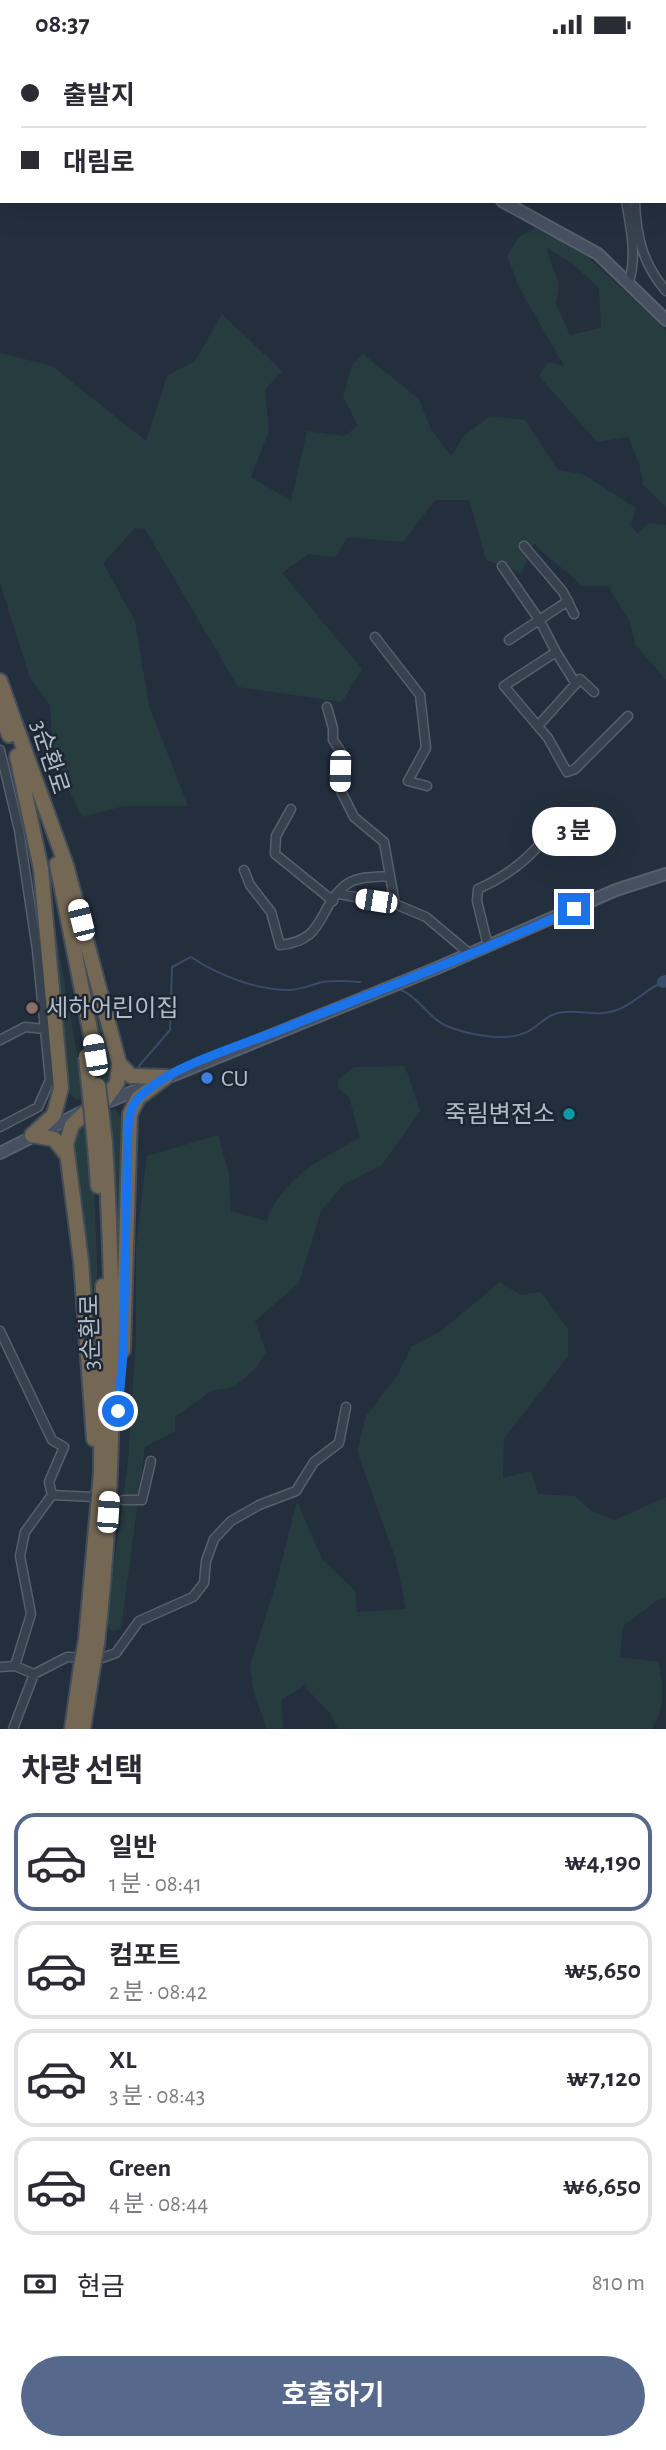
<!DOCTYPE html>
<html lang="ko">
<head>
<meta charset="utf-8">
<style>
	:root { --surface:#fff; --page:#f7f7f7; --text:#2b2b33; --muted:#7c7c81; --line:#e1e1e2; --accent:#56698c }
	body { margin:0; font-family:"Alegreya Sans","Noto Sans KR",sans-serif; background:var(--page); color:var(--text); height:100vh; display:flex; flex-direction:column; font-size:26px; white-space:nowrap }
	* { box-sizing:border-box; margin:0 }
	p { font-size:23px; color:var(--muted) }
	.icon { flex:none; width:38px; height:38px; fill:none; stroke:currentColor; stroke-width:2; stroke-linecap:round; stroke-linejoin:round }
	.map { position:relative; height:1680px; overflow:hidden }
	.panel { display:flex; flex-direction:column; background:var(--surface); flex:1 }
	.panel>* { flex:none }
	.hud { position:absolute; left:0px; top:0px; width:667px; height:154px; box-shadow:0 7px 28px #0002; display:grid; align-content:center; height:154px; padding:0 21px; background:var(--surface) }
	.end { position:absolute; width:32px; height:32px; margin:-16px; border:9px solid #1a73e8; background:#fff; box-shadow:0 0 0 4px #fff }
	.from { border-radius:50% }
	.bubble { position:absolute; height:49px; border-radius:24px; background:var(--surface); box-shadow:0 7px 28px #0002; font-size:23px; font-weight:700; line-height:49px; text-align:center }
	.car { position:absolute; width:21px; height:42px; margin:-21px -10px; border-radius:9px; box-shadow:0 0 5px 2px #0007; background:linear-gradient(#fff 24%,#345 0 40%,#fff 0 76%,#345 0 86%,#fff 0) }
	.hud b { display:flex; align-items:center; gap:24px; height:66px; font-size:26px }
	.hud b+b { border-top:2px solid var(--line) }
	.hud i { width:18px; height:18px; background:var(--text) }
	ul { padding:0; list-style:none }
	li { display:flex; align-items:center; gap:21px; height:98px; margin:0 14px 10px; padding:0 7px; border:4px solid var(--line); border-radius:21px }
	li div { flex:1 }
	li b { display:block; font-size:26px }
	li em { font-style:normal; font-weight:700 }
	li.active { border-color:var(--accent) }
	li>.icon { width:63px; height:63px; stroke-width:1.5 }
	h2 { padding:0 21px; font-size:32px; line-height:84px }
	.pay { display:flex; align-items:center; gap:18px; height:77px; padding:0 21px; font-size:26px }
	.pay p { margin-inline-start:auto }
	.primary-button { display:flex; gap:14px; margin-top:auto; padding:14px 21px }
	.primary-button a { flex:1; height:80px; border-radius:42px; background:var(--accent); color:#fff; font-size:28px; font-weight:700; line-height:80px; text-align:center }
	.status { display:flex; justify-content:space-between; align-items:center; height:49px; padding:0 35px; background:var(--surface); direction:ltr }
	.status svg { height:19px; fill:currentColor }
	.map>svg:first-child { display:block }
	.green { fill:#263c3f; fill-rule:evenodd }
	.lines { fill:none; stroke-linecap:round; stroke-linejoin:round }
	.stream { stroke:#394c67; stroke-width:2 }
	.river { stroke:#394c67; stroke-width:12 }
	.street-casing { stroke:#565f6c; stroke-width:11 }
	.secondary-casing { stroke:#565f6c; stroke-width:14 }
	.highway-casing { stroke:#434c59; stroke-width:18 }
	.street { stroke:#38414e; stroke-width:8 }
	.secondary { stroke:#465061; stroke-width:10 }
	.highway { stroke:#746855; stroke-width:14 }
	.highway-bridge-casing { stroke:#434c59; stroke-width:18; stroke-linecap:butt }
	.highway-bridge { stroke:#746855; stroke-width:14 }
	.route { stroke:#1a73e8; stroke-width:9 }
	.education-dot { fill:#8d6e63; stroke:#1d2633; stroke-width:2.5 }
	.shop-dot { fill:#3f7fe0; stroke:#1d2633; stroke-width:2.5 }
	.culture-dot { fill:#0f9aa8; stroke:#1d2633; stroke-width:2.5 }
	.labels { text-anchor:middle; stroke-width:5; stroke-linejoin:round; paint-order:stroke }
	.street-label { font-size:24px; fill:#b4bcc9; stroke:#1d2633 }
	.poi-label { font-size:24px; fill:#b4bcc9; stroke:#1d2633; text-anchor:start }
</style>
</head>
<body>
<div class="status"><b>08:37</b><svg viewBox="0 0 49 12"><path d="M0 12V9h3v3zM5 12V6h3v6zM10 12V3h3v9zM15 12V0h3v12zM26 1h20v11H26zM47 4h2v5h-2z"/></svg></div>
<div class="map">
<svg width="666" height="1680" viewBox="0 0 666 1680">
	<rect width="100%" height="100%" fill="#242f3e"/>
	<path class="green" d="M538,177L577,198L666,281V458L643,436L639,414L628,388L597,393L539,327L548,313L564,317L519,238L507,207L520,187ZM546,198L573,215L599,239L601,279L570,286L556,255L559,235Z
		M222,265L282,322L265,341L269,382L251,428L291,452L307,382L344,387L358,377L343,347L352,316L363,305L419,350L431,380L451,407L465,386L490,367L525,371L558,421L583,425L636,459L631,476L638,485L648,474L666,476V631L635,595L630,573L608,537H581C567,520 548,511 534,494L522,524L486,511L469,451H435L403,493L348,488L335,508L308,505L282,524L362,620L342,653L238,638L145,480L135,479L103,514L135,572L149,657L188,757H124L82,768L53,708L50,656L30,629L0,534V304L52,317L146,392L167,327L195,312Z
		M66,832L115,1015L110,1037L78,1051L66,1042L48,840L82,1033L104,1027Z
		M405,1017L420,1062L382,1116L343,1136L321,1162L299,1234L255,1272L266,1303L256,1319L234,1338L211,1342L175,1368V1382L145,1398L121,1580L112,1582L106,1576L128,1412L136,1287V1197L147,1107L218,1086L229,1125L231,1162L267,1172C279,1131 324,1108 360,1089L349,1048L338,1039V1031L354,1018Z
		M110,1060L116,1061L123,1073L119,1342L112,1092L90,1097C99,1185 98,1272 97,1360L72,1109V1083L83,1072Z
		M500,1233L521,1246L541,1243L568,1280V1307L504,1390L503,1429L531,1422L538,1445L575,1447L590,1461L615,1471L666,1448V1549L658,1551L623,1577L620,1608L658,1613C664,1636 665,1659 652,1680H338L330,1664L304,1637L281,1651L283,1680H267L254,1645L250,1616L276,1535L297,1452L322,1510L355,1542L357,1563L406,1560L396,1511L357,1402L366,1367L398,1325L411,1298L441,1282Z"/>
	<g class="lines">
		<path class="stream" d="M399,940C421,949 429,971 449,978C471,986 511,995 532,980C543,973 549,964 564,963C582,961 600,968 617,961C634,955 646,940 663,933
			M139,1017L170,981L172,918L191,908C218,926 256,941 289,941C300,941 311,936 322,933C335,931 347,932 360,933"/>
		<path class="river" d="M663,933L666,932"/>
		<g class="street-casing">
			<path id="street" d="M647,2L648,0
				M665,48L666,46
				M626,152C631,181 637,205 629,233
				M635,152C636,188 643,215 666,242
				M524,497L563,543L574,565
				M502,517L540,572L556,603L504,637L548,689L567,723L575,720L628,667
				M375,588L420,646L426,699L408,732L427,737
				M509,591L568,552
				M556,603L576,635
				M327,658L333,679V691L341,703L340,740L354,768L384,793L395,855L426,868L470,905
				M538,677L580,630L594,643
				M0,701L19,781L37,901L50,1031L38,1058L0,1078
				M291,760L276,787L275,805L333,852
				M244,821L250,836L271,863L280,896C327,892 317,857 347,835C358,827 377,828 390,827
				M339,845L395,855
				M488,897L477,852L478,840C505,828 526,813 544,790
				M0,991L25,978L45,980
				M0,1282L52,1391L64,1398L49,1433L52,1446L25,1483L20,1507L31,1565L15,1617L0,1618
				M52,1446L94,1448
				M123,1451H142L151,1412
				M15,1617L34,1625
				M13,1680L34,1625L67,1608L102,1609L116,1604L139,1572L193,1548L204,1534L206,1512L214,1490L231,1472L259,1456L296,1442L314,1413L339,1394L346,1358"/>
		</g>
		<g class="secondary-casing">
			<path id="secondary" d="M368,0V2
				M502,152L598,205L666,271
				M100,1056L437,919L616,841L666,825
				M0,1104L82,1063"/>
		</g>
		<g class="highway-casing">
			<path id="highway" d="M0,632L22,694
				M0,661L9,686
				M19,686L66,816L119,1014L117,1034L102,1055
				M17,707L41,820L61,1039L54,1066L32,1086
				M57,815L95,1006
				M119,1014L131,1027L166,1028
				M88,1061L72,1076L66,1095L81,1212L94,1390
				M32,1086L54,1090L67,1106
				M95,1096L98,1137
				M123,1301L130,1065L138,1049L166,1028
				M86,1591L101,1424L103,1237
				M97,1595C116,1427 115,1262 105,1094
				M72,1680L81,1618
				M83,1680L92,1623"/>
		</g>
		<use href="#street" class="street"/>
		<use href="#secondary" class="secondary"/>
		<use href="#highway" class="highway"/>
		<g class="highway-bridge-casing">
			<path id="highway-bridge" d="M86,1007L95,1096
				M98,1036L105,1094
				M81,1618L86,1591
				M92,1623L97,1595"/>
		</g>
		<use href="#highway-bridge" class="highway-bridge"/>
	</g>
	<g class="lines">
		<path class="route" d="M118,1362L123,1306L128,1080C129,1070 130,1059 137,1051C167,1017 238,998 280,981C378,942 478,904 574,860"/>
	</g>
	<circle class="education-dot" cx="32" cy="959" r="7"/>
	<circle class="shop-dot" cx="207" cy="1029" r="7"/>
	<circle class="culture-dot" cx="569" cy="1065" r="7"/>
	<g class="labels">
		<g class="street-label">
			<text transform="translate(50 708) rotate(72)" y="8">3순환로</text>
			<text transform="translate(90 1283) rotate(-91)" y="8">3순환로</text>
		</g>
		<g class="poi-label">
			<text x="46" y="967">세하어린이집</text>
			<text x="221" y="1037">CU</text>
			<text x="555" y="1073" text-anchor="end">죽림변전소</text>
		</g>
	</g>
</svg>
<i class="end from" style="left:118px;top:1362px"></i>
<i class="end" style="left:574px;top:860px"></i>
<div class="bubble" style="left:532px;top:758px;width:84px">3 분</div>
<i class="car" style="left:340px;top:722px;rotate:181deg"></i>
<i class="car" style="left:376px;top:852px;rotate:279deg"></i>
<i class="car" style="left:81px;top:871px;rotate:346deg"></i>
<i class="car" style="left:95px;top:1006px;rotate:350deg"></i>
<i class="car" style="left:108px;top:1463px;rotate:4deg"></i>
<div class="hud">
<b><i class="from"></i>출발지</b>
<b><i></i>대림로</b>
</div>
</div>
<section class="panel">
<h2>차량 선택</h2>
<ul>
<li class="active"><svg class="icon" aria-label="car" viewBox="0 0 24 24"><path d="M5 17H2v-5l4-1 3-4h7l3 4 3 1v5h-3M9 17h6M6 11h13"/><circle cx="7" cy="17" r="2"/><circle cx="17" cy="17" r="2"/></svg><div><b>일반</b><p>1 분 · 08:41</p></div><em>₩4,190</em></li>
<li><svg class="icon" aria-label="car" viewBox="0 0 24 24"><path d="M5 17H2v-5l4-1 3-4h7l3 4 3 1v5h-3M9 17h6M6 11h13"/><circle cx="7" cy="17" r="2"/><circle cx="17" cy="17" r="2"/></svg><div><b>컴포트</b><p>2 분 · 08:42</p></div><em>₩5,650</em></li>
<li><svg class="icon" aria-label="car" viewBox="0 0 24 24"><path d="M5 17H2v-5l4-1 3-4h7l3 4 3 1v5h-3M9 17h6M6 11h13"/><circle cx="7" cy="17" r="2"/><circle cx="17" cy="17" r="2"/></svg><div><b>XL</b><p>3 분 · 08:43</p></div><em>₩7,120</em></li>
<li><svg class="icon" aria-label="car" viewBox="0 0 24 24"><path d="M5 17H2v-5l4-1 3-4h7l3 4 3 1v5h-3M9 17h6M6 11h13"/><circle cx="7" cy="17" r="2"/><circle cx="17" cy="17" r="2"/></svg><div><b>Green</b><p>4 분 · 08:44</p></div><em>₩6,650</em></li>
</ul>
<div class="pay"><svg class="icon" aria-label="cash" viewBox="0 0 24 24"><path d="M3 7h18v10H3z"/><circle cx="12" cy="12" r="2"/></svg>현금<p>810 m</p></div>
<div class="primary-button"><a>호출하기</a></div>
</section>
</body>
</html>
